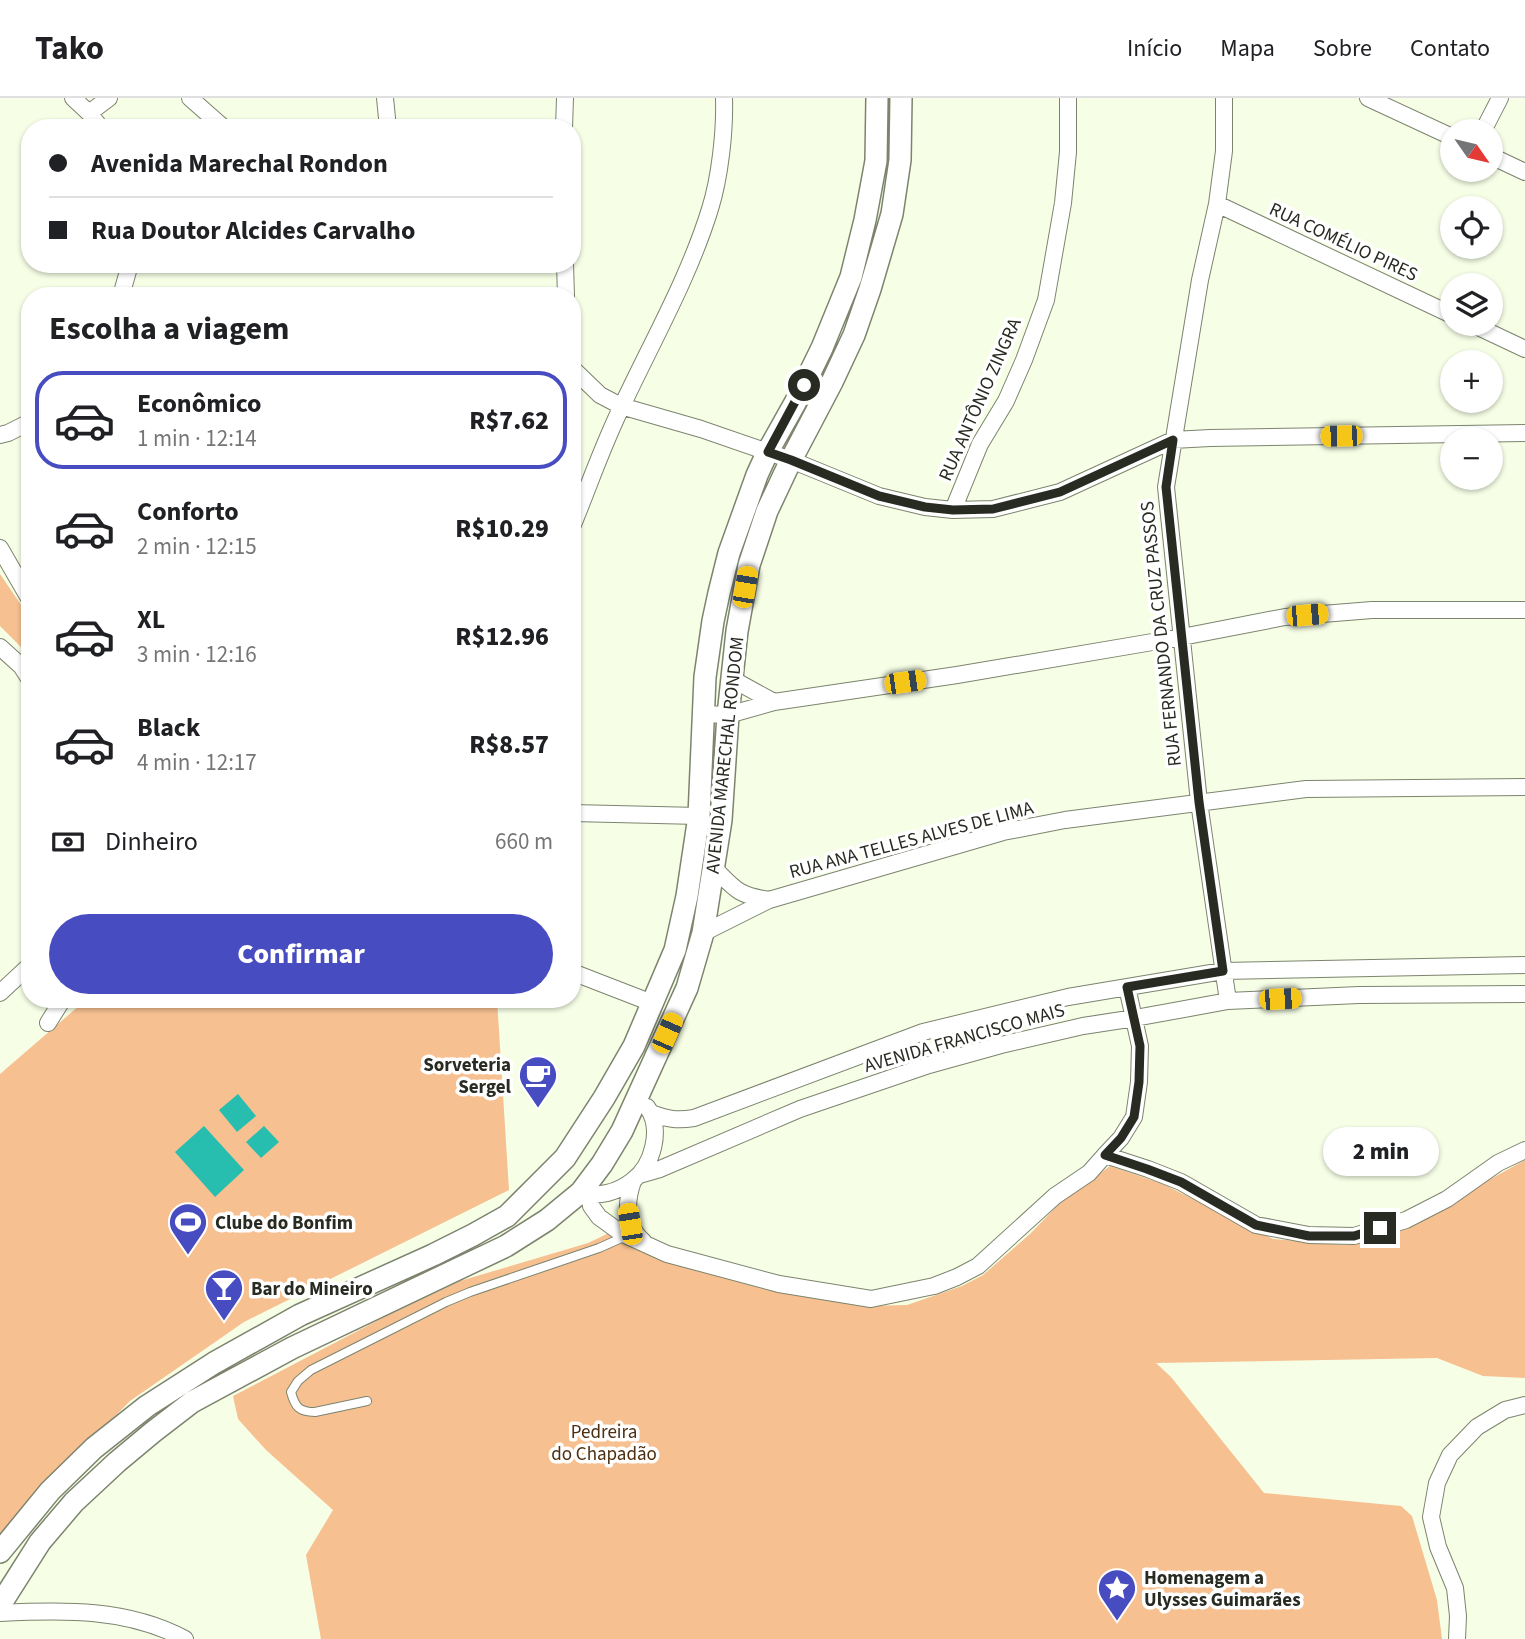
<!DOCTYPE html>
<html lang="pt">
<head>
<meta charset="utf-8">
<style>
	:root { --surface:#fff; --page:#f6f6f6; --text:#202124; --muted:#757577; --line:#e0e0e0; --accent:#484cc1 }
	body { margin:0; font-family:"Source Sans 3",sans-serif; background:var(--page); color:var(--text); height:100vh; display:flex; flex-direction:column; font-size:26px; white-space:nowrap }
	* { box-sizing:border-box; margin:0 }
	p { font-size:23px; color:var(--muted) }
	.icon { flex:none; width:38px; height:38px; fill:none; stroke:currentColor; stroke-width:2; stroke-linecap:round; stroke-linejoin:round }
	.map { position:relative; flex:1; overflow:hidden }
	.side { position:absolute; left:21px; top:189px; width:560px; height:721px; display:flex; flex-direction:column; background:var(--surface); border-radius:28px; box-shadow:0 2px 5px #0004 }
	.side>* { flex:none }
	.hud { position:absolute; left:21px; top:21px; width:560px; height:154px; border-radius:28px; box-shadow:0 2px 5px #0004; display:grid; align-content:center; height:154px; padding:0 28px; background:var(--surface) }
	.needle { width:46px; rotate:124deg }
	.tools { position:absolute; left:1440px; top:21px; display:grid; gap:14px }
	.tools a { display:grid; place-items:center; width:63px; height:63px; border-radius:50%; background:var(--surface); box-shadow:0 2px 5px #0004; font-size:35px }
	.end { position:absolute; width:32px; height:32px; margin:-16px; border:9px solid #282b22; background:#fff; box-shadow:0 0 0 4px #fff }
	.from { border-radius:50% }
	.bubble { position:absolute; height:49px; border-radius:24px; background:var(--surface); box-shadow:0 2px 5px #0004; font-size:23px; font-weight:800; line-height:49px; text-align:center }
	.car { position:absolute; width:21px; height:42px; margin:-21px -10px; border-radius:9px; box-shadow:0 0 5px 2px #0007; background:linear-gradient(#f5c518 24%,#345 0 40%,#f5c518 0 76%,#345 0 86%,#f5c518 0) }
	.hud b { display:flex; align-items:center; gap:24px; height:66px; font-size:26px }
	.hud b+b { border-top:2px solid var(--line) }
	.hud i { width:18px; height:18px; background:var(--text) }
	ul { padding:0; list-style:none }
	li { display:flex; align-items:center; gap:21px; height:98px; margin:0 14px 10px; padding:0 14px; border:4px solid transparent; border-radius:28px }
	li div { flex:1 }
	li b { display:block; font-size:26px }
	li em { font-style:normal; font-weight:800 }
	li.current { border-color:var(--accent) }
	li>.icon { width:63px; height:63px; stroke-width:1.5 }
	h2 { padding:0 28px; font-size:32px; line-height:84px }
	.pay { display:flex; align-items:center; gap:18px; height:77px; padding:0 28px; font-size:26px }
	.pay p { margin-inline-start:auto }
	.button { display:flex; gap:14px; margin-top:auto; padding:14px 28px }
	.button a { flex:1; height:80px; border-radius:42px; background:var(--accent); color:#fff; font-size:28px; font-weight:800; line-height:80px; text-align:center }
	header { display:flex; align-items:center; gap:42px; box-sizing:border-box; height:98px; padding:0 35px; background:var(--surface); border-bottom:2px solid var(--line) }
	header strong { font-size:33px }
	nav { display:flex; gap:38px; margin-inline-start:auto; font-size:24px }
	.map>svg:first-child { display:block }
	.green { fill:#f7c091 }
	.water { fill:#27beaf }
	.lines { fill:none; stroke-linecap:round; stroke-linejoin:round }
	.lane-casing { stroke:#7c846e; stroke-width:10 }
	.street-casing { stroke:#7c846e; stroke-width:18 }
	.secondary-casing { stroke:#7c846e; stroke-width:24 }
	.lane { stroke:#fff; stroke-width:8 }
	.street { stroke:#fff; stroke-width:16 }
	.secondary { stroke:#fff; stroke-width:21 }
	.route { stroke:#282b22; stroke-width:9 }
	.labels { text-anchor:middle; stroke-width:7; stroke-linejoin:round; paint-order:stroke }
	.street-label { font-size:19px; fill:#282b22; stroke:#fff }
	.poi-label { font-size:19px; font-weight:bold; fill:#282b22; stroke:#fff; text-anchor:start }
	.park-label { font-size:19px; fill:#4d2f12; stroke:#fff }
</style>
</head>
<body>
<header>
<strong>Tako</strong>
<nav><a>Início</a><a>Mapa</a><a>Sobre</a><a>Contato</a></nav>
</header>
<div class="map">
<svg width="1525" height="1541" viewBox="0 0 1525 1541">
	<rect width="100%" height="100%" fill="#f6fee6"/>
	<path class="green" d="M0,476L30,520V562L27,555L0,528Z
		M87,901H497L509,1092L244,1224L130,1303L0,1435V976Z
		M1525,1062V1280L1483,1278L1437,1260L1156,1265L1171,1279L1264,1395L1401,1408L1412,1418L1437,1502L1442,1541H321L306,1457L333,1412L266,1352L238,1321L233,1298L390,1216L460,1183L588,1145L609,1135L818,1198L865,1208L907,1207L962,1188L983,1177L1030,1136L1060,1105L1110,1068L1163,1086L1273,1141L1346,1147L1406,1131L1487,1083Z"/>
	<path class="water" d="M238,996L256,1018L237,1034L219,1012Z
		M204,1028L244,1072L215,1099L175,1054Z
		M264,1028L279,1044L261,1060L246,1044Z"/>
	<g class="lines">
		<g class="lane-casing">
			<path id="lane" d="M367,1303L315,1314C299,1314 295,1309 291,1294L298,1283L311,1272L446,1204L470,1194L599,1150L626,1138"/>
		</g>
		<g class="street-casing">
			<path id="street" d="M73,0L89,15L101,30
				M190,0L224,30
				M385,0L388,30
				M1224,0V53L1217,106L1200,182L1166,389L1199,704L1228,903
				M1368,0L1452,39
				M89,15L109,0
				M564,30L565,0
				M1483,33L1500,0
				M1491,58L1525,74
				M1217,106L1452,217
				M565,166L566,198
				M121,198L130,166
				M1472,226L1525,251
				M572,270L600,297L621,308L701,331L791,362L879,398L925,409L953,412L993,411L1060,394L1173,342L1210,340L1525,335
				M0,337L8,335L30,324
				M953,412L980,346L1006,303L1024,262L1046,202L1063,105L1068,54V0
				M572,429C589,388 603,346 623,306C653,242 689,179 710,111C720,79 725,33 724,0
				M0,450L30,502
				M0,549L21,568L30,582
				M732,581L774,604
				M704,616L728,617L774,604L957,577L1182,539L1285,519L1372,512H1525
				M572,715L699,718
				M713,769C735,791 737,797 769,802
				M703,835L769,802L1003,734L1065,722L1306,691L1525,689
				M572,874L652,905
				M0,895L30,867
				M48,925L63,901
				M651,1015C668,1021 676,1023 694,1020L923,934L1068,899L1223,873L1525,867
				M1105,1057L1121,1040L1134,1019L1139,984L1140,948L1127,889
				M639,1077L660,1071L800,1011L929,967L1001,947L1083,928L1135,920L1228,903L1359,897L1525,896
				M633,1083C625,1106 625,1128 644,1144
				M581,1094C598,1100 618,1094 632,1083C653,1068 663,1030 647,1009
				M589,1097L591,1108L599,1119L621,1135L667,1156L779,1186L871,1201L934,1188L957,1179L978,1168L1055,1098L1089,1075L1105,1057L1148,1071L1181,1084L1256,1127L1309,1137L1354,1138L1406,1122L1447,1101L1498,1065L1525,1052
				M0,1515C64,1512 127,1510 185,1541
				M1457,1541L1458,1518L1455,1490L1438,1449L1431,1419L1437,1385L1450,1357L1477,1329L1505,1312L1525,1307"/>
		</g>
		<g class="secondary-casing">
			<path id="secondary" d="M0,1454L50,1393L94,1350L147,1308L214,1265L300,1217L433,1157L473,1137L507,1118L565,1060L604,1000L634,948L675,852L687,798L699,718L705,579L713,523L719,495L729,455L757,377L768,353L795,305L822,250L851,179L865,122L876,63L877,0
				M0,1507L40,1444L74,1404L117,1364L153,1334L192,1304L292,1250L506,1148L547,1122L581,1094L602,1066L622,1033L687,890L703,835L721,722L728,617L737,533L749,467L767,413L791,362L832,284L854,237L870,191L892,116L900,62L901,0"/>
		</g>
		<use href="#lane" class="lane"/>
		<use href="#street" class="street"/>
		<use href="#secondary" class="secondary"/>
	</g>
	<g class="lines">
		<path class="route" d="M804,287L768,354L791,362L879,398L925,409L953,412L993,411L1060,394L1173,342L1166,389L1199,704L1223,873L1127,889L1140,948L1139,984L1134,1019L1121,1040L1105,1057L1147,1071L1181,1084L1256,1127L1309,1138H1354L1380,1130"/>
	</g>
	<defs>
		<g id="cafe-pin" transform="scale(2.0125)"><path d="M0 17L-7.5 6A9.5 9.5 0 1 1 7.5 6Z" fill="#484cc1" stroke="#fff"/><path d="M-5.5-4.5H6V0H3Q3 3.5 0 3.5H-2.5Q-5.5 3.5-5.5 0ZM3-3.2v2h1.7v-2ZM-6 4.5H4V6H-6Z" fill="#fff"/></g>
		<g id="stadium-pin" transform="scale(2.0125)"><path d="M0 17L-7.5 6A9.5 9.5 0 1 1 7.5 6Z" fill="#484cc1" stroke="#fff"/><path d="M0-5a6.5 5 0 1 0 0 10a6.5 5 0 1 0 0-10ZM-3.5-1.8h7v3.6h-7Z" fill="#fff"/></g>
		<g id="bar-pin" transform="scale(2.0125)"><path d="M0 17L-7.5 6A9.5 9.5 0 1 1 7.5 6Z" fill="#484cc1" stroke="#fff"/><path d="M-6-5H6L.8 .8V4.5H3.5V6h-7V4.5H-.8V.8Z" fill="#fff"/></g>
		<g id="sight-pin" transform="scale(2.0125)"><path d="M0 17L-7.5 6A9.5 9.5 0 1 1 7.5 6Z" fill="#484cc1" stroke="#fff"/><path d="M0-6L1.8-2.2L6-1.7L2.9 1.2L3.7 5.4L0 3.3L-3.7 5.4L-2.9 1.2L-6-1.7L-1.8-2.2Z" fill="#fff"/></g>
	</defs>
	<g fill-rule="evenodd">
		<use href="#cafe-pin" x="538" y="977"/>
		<use href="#stadium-pin" x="188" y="1124"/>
		<use href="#bar-pin" x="224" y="1190"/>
		<use href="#sight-pin" x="1117" y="1490"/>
	</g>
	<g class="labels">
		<g class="street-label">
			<text transform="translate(1344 143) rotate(25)" y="7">RUA COMÉLIO PIRES</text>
			<text transform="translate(979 301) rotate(-66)" y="7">RUA ANTÔNIO ZINGRA</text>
			<text transform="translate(1160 536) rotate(-96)" y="7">RUA FERNANDO DA CRUZ PASSOS</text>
			<text transform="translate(724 657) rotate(-84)" y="7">AVENIDA MARECHAL RONDOM</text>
			<text transform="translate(911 741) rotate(-15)" y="7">RUA ANA TELLES ALVES DE LIMA</text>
			<text transform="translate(964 939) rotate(-16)" y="7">AVENIDA FRANCISCO MAIS</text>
		</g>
		<g class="poi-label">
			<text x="511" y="973" text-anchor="end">Sorveteria<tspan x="511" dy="22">Sergel</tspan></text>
			<text x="215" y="1131">Clube do Bonfim</text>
			<text x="251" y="1197">Bar do Mineiro</text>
			<text x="1144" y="1486">Homenagem a<tspan x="1144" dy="22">Ulysses Guimarães</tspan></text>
		</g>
		<g class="park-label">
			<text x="604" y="1340">Pedreira<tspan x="604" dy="22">do Chapadão</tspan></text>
		</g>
	</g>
</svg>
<div class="tools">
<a><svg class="needle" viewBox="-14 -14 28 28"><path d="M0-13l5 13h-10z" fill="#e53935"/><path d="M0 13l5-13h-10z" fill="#757577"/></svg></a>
<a><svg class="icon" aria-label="locate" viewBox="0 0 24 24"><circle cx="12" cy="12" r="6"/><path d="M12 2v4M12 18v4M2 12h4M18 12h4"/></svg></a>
<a><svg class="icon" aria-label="layers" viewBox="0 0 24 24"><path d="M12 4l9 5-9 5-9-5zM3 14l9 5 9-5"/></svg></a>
<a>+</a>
<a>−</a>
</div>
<i class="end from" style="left:804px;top:287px"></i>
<i class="end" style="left:1380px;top:1130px"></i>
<div class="bubble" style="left:1323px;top:1029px;width:116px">2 min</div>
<i class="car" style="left:1341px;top:338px;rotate:269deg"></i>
<i class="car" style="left:745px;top:489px;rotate:10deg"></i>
<i class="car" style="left:1307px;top:517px;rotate:85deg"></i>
<i class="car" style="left:905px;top:584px;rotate:82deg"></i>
<i class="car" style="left:1280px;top:901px;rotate:87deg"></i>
<i class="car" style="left:667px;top:935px;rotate:24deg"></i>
<i class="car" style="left:630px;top:1126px;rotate:351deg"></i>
<div class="hud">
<b><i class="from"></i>Avenida Marechal Rondon</b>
<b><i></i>Rua Doutor Alcides Carvalho</b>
</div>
<section class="side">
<h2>Escolha a viagem</h2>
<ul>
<li class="current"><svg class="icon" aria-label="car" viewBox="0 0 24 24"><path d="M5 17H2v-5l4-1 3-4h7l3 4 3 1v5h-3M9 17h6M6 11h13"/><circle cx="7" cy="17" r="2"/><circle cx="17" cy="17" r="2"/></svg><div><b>Econômico</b><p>1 min · 12:14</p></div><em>R$7.62</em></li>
<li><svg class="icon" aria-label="car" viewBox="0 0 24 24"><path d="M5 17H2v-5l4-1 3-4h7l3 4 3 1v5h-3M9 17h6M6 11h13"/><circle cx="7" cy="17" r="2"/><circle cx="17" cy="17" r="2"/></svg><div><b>Conforto</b><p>2 min · 12:15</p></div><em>R$10.29</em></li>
<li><svg class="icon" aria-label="car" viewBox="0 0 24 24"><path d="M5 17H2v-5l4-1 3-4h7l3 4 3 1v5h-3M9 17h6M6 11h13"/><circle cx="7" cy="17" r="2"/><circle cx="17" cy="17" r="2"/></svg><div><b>XL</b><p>3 min · 12:16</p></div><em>R$12.96</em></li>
<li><svg class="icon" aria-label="car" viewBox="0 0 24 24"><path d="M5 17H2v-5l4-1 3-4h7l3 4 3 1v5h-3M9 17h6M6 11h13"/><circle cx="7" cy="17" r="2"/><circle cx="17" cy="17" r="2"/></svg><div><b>Black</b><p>4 min · 12:17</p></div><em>R$8.57</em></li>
</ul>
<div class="pay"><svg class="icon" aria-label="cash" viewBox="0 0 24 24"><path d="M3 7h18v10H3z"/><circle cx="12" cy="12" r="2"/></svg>Dinheiro<p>660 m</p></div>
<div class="button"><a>Confirmar</a></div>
</section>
</div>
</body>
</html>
